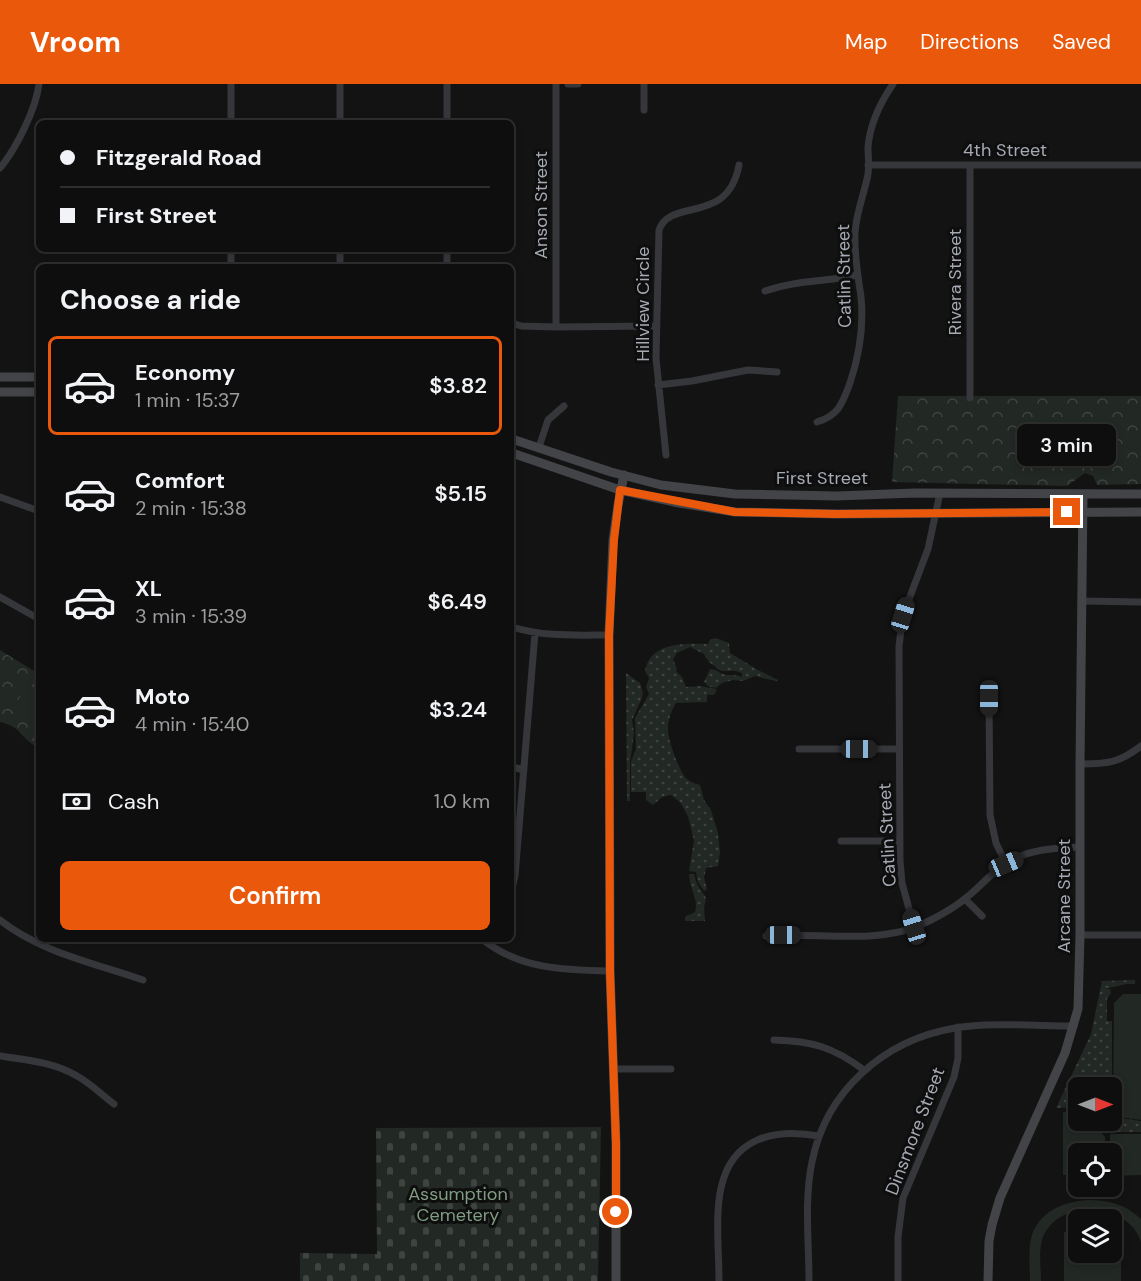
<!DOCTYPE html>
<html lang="en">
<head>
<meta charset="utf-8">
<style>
	:root { --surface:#0e0e0f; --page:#171718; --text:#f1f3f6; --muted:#9b9c9e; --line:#2e2e2f; --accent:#ea580c }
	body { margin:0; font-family:"DM Sans",sans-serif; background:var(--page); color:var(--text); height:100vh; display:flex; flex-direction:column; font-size:22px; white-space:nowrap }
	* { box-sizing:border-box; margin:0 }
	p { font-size:20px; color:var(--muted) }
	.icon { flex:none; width:33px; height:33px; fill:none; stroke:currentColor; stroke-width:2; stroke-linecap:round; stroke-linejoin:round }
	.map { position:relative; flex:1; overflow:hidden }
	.sheet { position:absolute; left:36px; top:180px; width:478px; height:678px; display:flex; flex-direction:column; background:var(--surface); border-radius:9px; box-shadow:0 3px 9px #0003,0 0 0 2px var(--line) }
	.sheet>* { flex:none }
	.guide { position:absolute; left:36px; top:36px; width:478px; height:132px; border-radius:9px; box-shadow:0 3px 9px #0003,0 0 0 2px var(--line); display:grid; align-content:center; height:132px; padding:0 24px; background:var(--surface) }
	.needle { width:39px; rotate:90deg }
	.controls { position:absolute; left:1068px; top:993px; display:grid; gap:12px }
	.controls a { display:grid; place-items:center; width:54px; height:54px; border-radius:9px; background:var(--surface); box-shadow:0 3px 9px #0003,0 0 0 2px var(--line); font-size:30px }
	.end { position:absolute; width:27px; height:27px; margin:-14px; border:8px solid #ea580c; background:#fff; box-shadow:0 0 0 3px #fff }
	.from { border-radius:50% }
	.bubble { position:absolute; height:42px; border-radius:9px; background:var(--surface); box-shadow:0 3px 9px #0003,0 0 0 2px var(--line); font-size:20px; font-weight:600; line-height:42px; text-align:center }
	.car { position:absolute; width:18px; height:36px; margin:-18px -9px; border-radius:8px; box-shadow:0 0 4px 2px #0007; background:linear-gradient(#222 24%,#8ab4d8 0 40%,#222 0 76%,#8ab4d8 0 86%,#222 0) }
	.guide b { display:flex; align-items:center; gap:21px; height:57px; font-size:22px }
	.guide b+b { border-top:2px solid var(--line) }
	.guide i { width:15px; height:15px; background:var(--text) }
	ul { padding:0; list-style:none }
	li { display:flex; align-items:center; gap:18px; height:99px; margin:0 12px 9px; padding:0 12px; border:3px solid transparent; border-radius:9px }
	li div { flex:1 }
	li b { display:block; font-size:22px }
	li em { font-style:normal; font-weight:600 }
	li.on { border-color:var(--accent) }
	li>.icon { width:54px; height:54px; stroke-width:1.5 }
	h2 { padding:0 24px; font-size:27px; line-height:72px }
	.pay { display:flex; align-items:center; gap:15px; height:66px; padding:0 24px; font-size:22px }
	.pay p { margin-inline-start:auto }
	.cta { display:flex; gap:12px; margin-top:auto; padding:12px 24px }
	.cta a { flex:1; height:69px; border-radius:9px; background:var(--accent); color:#fff; font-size:24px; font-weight:600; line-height:69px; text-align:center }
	header { display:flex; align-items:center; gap:36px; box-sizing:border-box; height:84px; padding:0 30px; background:var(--accent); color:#fff }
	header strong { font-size:28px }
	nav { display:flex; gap:33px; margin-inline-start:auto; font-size:21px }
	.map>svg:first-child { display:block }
	.grass { fill:url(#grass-dots) }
	.cemetery { fill:url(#cemetery-stones) }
	.park { fill:url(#park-crowns) }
	.garden { fill:#222823 }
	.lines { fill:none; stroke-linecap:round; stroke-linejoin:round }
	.street { stroke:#36373b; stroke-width:7 }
	.secondary { stroke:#434448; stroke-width:9 }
	.route { stroke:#ea580c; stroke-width:8 }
	.labels { text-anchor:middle; stroke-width:6; stroke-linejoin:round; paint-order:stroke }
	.street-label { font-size:18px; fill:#a6aab3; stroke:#0e0e0f }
	.park-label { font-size:18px; fill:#809c82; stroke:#0e0e0f }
</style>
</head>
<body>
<header>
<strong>Vroom</strong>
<nav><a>Map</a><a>Directions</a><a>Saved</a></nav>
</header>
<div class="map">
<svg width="1141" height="1197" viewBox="0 0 1141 1197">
	<defs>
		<pattern id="grass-dots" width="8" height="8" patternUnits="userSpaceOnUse" patternTransform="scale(1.5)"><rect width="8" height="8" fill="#222823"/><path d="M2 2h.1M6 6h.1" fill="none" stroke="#3f4441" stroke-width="1.8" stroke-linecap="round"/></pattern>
		<pattern id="cemetery-stones" width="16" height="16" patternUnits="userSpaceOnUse" patternTransform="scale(1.5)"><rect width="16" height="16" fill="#222823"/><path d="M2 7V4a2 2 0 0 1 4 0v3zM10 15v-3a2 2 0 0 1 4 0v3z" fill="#3f4441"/></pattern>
		<pattern id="park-crowns" width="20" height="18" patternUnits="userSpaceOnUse" patternTransform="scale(1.5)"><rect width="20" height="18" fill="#222823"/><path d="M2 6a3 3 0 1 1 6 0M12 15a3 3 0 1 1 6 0" fill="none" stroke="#3f4441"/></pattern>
	</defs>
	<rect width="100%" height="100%" fill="#131314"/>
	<path class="grass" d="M716,554L729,559L730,569L758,586L778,596L776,597L755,592L743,597L733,596L722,599L716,604L708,602L704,598L710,585C716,585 718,588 723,590C729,592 735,590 742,593V589L736,587H721L709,578L704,570L690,563L677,569L673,575L677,585L676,587L682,593L686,603L700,602L717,605L714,611H707V618L676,619C672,625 667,638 668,646C668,656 679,688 687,695C690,698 695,699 700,701L704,716L711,726L718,749L720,768L718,782L706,784L704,794L707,805L704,807L698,798L696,788L689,787L694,757L688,732L680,718L671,711L662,713L653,721L646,716V708H631V678L636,665L635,634L649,610L646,603L649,594L645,587C650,558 684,559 708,560L710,556Z
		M626,589L640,599L643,608L642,614L632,636L634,649L630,679V717H627Z
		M689,790H694L697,800L706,814L704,824L705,837H685V833L695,828C699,815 689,804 689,790Z
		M1135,896V900H1126L1104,905H1110L1111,909L1107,915V937H1112V1008V1004H1078V1023L1056,1024L1091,950L1102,897Z
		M1112,1033L1141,1037V1048H1110Z"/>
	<path class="cemetery" d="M601,1043L598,1197H300V1169L377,1170L376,1044Z"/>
	<path class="park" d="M898,312H1141V400L1097,401L1093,392L1085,389L1067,402L892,398Z
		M0,566L39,590V664C19,654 23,643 0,638Z"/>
	<path class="garden" d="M29,606L39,613V638L17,624L16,619L24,607Z
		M1123,910H1141V1036L1113,1032L1114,919Z
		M1063,1028L1078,1029V1036L1105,1037V1046L1102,1049L1105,1053V1067L1103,1069L1078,1070V1091H1063Z
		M1110,1050H1141V1091L1112,1092L1113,1070L1110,1066Z
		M1089,1116C1109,1116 1127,1121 1141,1135V1158C1130,1121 1066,1114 1046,1147C1037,1161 1041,1181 1041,1197H1030C1030,1183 1028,1168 1031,1155C1037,1128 1064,1117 1089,1116Z
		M1064,1148H1078V1168H1112V1148H1121V1197H1064Z"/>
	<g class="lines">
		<path class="street" d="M231,0V39
			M340,0V39
			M447,0V39
			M556,0V243
			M568,0H578
			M644,0V26
			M868,81H1141
			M970,81V314
			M0,84C16,65 36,25 39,0
			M231,165V183
			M340,165V183
			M447,165V183
			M765,207C796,196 826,198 857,191
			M512,239L521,242L556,243L655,242
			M658,301L692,297L748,286L777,288
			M817,338C839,331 842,320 850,299C859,272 864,242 861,213C858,191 854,171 855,149C856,130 863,113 867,95C870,85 868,74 868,63C870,39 880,19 893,0
			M539,363L548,336L564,322
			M666,371L656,274L659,146C670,113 728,142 739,81
			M0,413L39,427
			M0,513L39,535
			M1082,517L1141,518
			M512,543C544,553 576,551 609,551
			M989,614L990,731L996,759L1006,780
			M799,665H899
			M1080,680C1107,680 1119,679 1141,662
			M512,683L524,686
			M841,757H899
			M512,804L515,792L535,549
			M965,815L982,832
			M0,836C40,868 94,879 143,896
			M914,843L902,799L900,777L899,562L903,531L928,465L940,409
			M1080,851H1141
			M766,852C813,848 871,860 916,843C934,835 952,826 967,813C980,803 991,789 1005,780C1028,765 1054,764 1080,763
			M482,855C519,885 563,886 610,887
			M774,956C812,957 833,963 864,986
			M0,972C26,976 54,978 77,992C90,999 102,1011 114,1020
			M614,985H671
			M719,1197C719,1169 715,1130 721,1104C732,1053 775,1044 819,1052
			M809,1197C809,1158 804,1116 812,1078C826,1007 884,956 955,944C990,938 1038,942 1074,942
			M898,1197V1153L903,1114L954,993L958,974V943"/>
		<path class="secondary" d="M0,293H39
			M0,308H39
			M512,355L611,388L661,401L735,410L837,412L915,409L1141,410
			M512,369L620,406L679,419L735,428L837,430L1141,428
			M616,1197V1060L610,887L609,551L613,456L618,421L624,391
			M988,1197L989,1157L992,1141L1000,1114L1065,969L1078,925L1080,851V680L1083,410"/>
	</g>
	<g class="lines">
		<path class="route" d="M616,1128V1059L610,887L609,551L614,456L620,406L735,428L837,430L1067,428"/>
	</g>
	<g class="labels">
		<g class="street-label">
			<text x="1005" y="72">4th Street</text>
			<text transform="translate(541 121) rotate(-90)" y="6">Anson Street</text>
			<text transform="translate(844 192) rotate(-91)" y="6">Catlin Street</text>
			<text transform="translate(955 198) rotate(-90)" y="6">Rivera Street</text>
			<text transform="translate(643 220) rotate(-90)" y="6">Hillview Circle</text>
			<text x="822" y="400">First Street</text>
			<text transform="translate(887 751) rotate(-93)" y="6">Catlin Street</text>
			<text transform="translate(1064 812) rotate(-90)" y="6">Arcane Street</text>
			<text transform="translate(915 1047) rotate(-69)" y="6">Dinsmore Street</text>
		</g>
		<g class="park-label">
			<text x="458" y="1116">Assumption<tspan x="458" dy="21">Cemetery</tspan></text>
		</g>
	</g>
</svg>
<div class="controls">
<a><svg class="needle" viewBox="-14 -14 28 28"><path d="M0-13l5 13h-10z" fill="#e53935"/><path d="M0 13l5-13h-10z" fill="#9b9c9e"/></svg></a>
<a><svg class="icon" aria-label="locate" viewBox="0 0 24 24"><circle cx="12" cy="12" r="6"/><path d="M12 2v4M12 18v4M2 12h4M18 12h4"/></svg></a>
<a><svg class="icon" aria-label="layers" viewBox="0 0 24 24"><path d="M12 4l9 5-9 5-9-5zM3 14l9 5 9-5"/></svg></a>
</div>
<i class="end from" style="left:616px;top:1128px"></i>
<i class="end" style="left:1067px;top:428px"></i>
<div class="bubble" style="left:1017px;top:340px;width:99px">3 min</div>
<i class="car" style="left:903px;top:531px;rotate:17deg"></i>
<i class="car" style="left:989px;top:614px;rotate:180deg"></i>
<i class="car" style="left:859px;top:665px;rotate:90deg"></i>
<i class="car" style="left:1006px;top:780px;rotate:67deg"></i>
<i class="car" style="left:914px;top:843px;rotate:343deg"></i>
<i class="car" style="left:783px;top:851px;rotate:90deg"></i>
<div class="guide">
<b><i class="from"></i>Fitzgerald Road</b>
<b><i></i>First Street</b>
</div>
<section class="sheet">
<h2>Choose a ride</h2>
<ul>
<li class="on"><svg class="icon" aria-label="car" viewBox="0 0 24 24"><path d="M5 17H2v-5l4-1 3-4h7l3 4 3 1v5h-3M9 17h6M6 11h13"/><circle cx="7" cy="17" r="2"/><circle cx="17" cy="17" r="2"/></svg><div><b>Economy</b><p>1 min · 15:37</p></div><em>$3.82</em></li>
<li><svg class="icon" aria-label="car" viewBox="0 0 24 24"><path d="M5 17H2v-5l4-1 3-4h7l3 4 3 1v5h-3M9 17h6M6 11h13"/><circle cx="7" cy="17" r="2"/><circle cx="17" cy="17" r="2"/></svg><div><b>Comfort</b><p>2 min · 15:38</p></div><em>$5.15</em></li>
<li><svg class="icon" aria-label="car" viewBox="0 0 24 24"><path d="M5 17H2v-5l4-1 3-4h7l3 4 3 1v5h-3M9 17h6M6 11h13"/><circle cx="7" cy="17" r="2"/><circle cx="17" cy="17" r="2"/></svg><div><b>XL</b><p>3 min · 15:39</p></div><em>$6.49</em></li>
<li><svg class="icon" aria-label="car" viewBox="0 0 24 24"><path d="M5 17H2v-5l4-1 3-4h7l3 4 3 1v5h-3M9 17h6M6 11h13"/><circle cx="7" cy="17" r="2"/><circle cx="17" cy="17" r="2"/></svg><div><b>Moto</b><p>4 min · 15:40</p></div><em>$3.24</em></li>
</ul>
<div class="pay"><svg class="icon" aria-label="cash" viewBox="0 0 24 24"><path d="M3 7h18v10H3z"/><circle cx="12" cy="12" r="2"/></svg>Cash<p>1.0 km</p></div>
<div class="cta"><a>Confirm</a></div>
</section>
</div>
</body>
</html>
